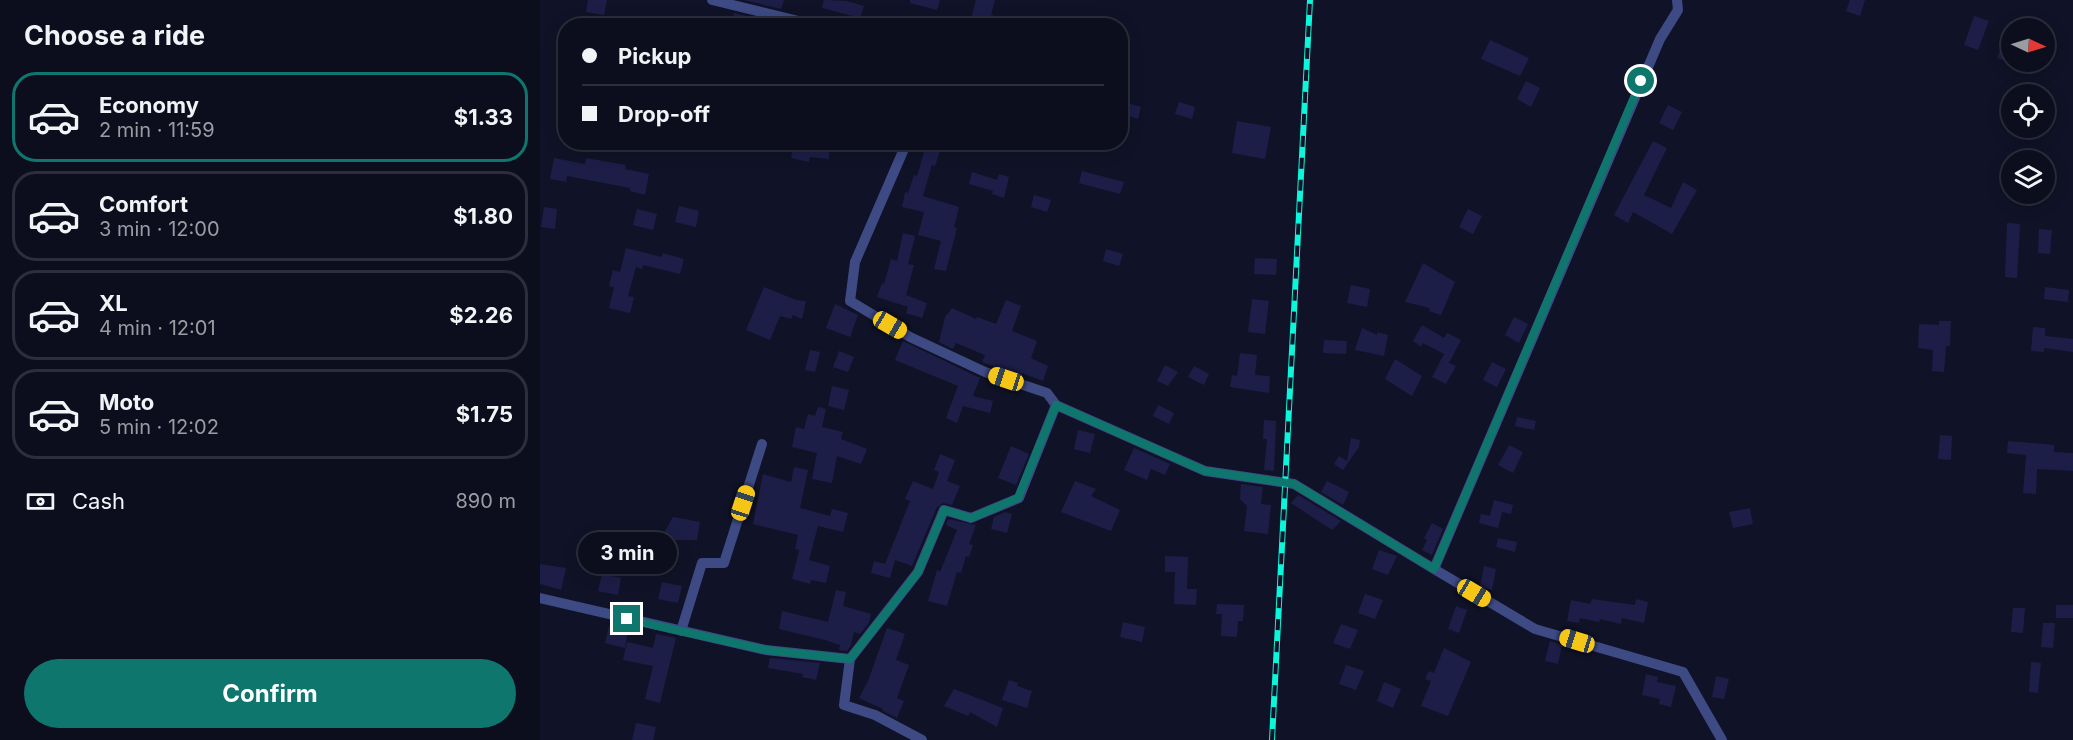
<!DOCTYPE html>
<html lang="en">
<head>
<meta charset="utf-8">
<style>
	:root { --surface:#0c0e1d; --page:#151726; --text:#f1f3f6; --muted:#9a9ca4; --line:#2c2e3b; --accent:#0f766e }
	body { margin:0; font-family:Inter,sans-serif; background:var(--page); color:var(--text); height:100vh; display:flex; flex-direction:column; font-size:22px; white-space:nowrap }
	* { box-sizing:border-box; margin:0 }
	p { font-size:20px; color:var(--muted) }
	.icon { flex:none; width:33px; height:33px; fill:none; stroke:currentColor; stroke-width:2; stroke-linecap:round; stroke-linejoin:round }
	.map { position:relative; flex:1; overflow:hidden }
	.details { display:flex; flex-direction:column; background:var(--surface); width:540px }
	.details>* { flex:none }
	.guide { position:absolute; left:18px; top:18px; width:570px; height:132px; border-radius:24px; box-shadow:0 3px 15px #0003,0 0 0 2px var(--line); display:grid; align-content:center; height:132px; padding:0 24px; background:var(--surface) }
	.needle { width:39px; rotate:94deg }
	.controls { position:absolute; left:1461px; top:18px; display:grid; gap:12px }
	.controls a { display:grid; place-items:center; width:54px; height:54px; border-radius:50%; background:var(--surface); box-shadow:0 3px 15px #0003,0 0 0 2px var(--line); font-size:30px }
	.end { position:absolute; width:27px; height:27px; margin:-14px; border:8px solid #0f766e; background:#fff; box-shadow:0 0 0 3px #fff }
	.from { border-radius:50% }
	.bubble { position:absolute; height:42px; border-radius:21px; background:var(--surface); box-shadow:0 3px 15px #0003,0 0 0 2px var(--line); font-size:20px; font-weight:700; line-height:42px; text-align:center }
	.car { position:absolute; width:18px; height:36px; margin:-18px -9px; border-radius:8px; box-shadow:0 0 4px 2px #0007; background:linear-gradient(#f5c518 24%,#345 0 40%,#f5c518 0 76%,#345 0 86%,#f5c518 0) }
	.guide b { display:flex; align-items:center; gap:21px; height:57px; font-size:22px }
	.guide b+b { border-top:2px solid var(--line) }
	.guide i { width:15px; height:15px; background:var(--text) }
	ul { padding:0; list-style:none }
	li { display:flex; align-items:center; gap:18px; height:90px; margin:0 12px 9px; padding:0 12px; border:3px solid var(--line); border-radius:24px }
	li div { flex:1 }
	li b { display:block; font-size:22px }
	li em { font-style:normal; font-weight:700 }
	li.selected { border-color:var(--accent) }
	li>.icon { width:54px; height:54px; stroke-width:1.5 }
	h2 { padding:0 24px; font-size:27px; line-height:72px }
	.pay { display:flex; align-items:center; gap:15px; height:66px; padding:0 24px; font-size:22px }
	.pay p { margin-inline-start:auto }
	.button { display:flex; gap:12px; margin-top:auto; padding:12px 24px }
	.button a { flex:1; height:69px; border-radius:36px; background:var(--accent); color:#fff; font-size:24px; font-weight:700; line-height:69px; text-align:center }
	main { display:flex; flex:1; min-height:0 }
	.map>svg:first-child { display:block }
	.building { fill:#1d1e47 }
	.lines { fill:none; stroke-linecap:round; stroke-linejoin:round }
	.street { stroke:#3d4a84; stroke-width:10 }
	.rail-casing { stroke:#0bf6da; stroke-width:6 }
	.rail { stroke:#101227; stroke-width:4; stroke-dasharray:11; stroke-linecap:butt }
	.route { stroke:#0f766e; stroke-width:8 }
</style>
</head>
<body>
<main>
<section class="details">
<h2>Choose a ride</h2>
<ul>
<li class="selected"><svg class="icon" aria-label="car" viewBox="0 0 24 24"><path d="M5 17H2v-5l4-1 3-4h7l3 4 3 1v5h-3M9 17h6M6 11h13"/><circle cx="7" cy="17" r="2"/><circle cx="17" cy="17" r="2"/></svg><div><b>Economy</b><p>2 min · 11:59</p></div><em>$1.33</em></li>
<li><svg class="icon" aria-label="car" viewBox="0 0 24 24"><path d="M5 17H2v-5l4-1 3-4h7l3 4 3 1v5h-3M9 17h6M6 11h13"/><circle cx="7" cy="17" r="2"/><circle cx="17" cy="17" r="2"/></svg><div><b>Comfort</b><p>3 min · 12:00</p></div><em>$1.80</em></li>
<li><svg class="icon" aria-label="car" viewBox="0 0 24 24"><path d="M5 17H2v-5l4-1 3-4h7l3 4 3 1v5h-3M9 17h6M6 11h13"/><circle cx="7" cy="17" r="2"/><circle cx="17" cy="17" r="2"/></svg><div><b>XL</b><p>4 min · 12:01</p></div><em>$2.26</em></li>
<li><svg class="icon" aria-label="car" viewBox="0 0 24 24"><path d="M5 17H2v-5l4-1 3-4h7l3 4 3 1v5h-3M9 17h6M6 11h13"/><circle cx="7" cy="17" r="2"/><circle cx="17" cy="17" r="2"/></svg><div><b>Moto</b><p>5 min · 12:02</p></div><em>$1.75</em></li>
</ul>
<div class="pay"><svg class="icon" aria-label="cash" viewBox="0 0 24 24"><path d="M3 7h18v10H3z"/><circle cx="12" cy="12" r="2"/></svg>Cash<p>890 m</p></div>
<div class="button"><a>Confirm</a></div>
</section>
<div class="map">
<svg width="1533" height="740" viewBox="0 0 1533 740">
	<rect width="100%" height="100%" fill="#101227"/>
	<path class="building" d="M48,0H67L64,15L46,12Z
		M204,0H244L241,9Z
		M284,0L307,1L324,6L320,18L282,8Z
		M370,0H400L397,10L370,3Z
		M436,0H455L451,15L479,23L478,26H429Z
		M1310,0H1325L1320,16L1306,11Z
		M194,13L236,23V26H190Z
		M1434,16L1449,21L1438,50L1424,45Z
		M1470,22H1472V63L1457,58Z
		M950,40L989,58L980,76L941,59Z
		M986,81L1000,88L991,107L977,99Z
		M584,102L601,107L598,119L581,114Z
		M639,102L655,107L652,119L635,114Z
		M1128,105L1142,112L1133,130L1119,123Z
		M697,121L731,127L725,159L692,153Z
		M1113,141L1127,148L1104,195L1131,208L1143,182L1157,190L1132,234L1093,212L1088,223L1074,215Z
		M254,142L290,143L289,159L270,157L269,162L251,158Z
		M387,142H403L395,166L392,165L383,196L419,207L414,227L417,228L406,271L394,269L401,241L378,235L384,212L362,207L365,192L368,193L374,175L377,176Z
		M14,158L45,164L46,158L86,165L85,169L109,174L105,195L90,191V188L27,176L26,182L10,179Z
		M542,171L584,182L580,194L539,183Z
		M432,172L457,180L459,174L469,177L464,198L452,194L453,191L429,184Z
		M494,195L511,200L507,212L491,207Z
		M139,206L159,211L156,227L135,222Z
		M4,207L17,209L15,229L1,227Z
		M97,209L117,214L113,230L93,225Z
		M928,209L942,216L933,234L919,227Z
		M1467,223L1480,224L1477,278L1465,277Z
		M1499,229L1512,230L1510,254L1498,253Z
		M363,233L375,236L368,264L374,265L366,295L387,303L382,318L366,313L368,307L337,297L342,283L344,284L351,259L357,261Z
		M86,248L122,257L123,253L144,259L140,274L103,265L102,269L96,267L88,296L94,297L90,313L69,308L74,287L69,286L73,270L80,272Z
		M566,249L583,254L579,266L563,261Z
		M715,258L737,259L736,275L714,274Z
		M883,263L915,282L901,315L889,311L890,308L865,302Z
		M811,285L830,289L827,307L807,303Z
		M224,287L256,300L266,301L262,319L253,315L251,319L240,316L230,340L206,330Z
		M1505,287L1529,290L1528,302L1504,299Z
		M712,299L729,301L725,334L708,332Z
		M466,300L481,306L472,331L497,341L491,358L508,366L503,381L482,373L481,376L442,362L445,355L416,343L413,349L399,342L405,317L412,308L436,319L437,317L456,324Z
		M295,304L318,315L310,337L286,328Z
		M974,317L988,324L979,343L965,335Z
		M1399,321H1411L1410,346H1406L1404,372L1392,371L1393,350L1378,348L1379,324L1399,325Z
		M882,325L904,338L907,333L921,340L909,363L916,366L906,384L892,377L904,354L883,343L881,347L873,341Z
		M1493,327L1505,328V336L1533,339V352L1504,348V352L1491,351Z
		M822,328L837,335V332L848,335L844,356L815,350Z
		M784,340L807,341L806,354L783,353Z
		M363,341L440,378L433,396L453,401L450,413L423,406L417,423L406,418L418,386L355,360Z
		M270,350L280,352L275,372L265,370Z
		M299,351L314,357L308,372L293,367Z
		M700,353L717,355L715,375L730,376L729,393L690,387L692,375L697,376Z
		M855,359L882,376L872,396L845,379Z
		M952,362L966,369L957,387L943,380Z
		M625,365L638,372L628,386L617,381Z
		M654,366L669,374L664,385L648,377Z
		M292,386L309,390L304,410L288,406Z
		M618,405L634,413L629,424L613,416Z
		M278,407L286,409L282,427L303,432L301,439L327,449L321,464L297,456L292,483L272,479L277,453L252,447L256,427L264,429L268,414L275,416Z
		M977,417L996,421L994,430L975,426Z
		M724,420L736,421L734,471L724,470L727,439H723Z
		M538,430L555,434L550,453L534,449Z
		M1400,435L1412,436L1411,460L1398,459Z
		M811,438L820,440L819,447L803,470L794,464L799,456L807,461Z
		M1468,441L1514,445V452L1533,453V471L1497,469L1496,494L1483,493L1486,455L1467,453Z
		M969,445L983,452L973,473L958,465Z
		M471,446L489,454L476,485L458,478Z
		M594,448L630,464L625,475L611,469L607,480L584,470Z
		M400,454L415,460L407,481L420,486L412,505L403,503L397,507L372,566L355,560L350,578L331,573L334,561L345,564L370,501L365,499L373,481L393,489L399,472L394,470Z
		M254,467L268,470L260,508L290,516L292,509L308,513L303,532L278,526L269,560L290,566L286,583L271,580L270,584L252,579L259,550L255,549L258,535L213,524L223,474L251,482Z
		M535,481L556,489L551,496L580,510L571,531L521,512Z
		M787,481L809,492L803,505L781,492Z
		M701,484L723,487L721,504L731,505L728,534L704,531L707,506L700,499Z
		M758,495L801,521L792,530L751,503Z
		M954,500L973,505L971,514L962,512L958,528L939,523L941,514L950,516Z
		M1210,508L1213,524L1193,528L1189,512Z
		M465,512L472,514L467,533L451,529L454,517Z
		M133,517L160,522L157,540H120Z
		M408,519L436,525L429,544L433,545L429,557L426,556L421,573L417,572L407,606L388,601L397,570L400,572L417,530L406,525Z
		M892,523L903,529L892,555L882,550L887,540L884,538Z
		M958,538L977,542L975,552L956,547Z
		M839,550L857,556L848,575L832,569Z
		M625,556L648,557L647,589H657L656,605L634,604L635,572H625Z
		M0,564L26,568L21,590L0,584Z
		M944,566L956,569L952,590L940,587Z
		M62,574L81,578L78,595L58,591Z
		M122,582L142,586L138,603L118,599Z
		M296,590L306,592L303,606L331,614L329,623L320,634L314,632L311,645L307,651L299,650L300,645L285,640L239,629L242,611L288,622Z
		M825,594L843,600L835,619L818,613Z
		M1052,599L1095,605L1096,599L1108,602L1104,623L1082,618L1081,624L1060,619L1059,622L1040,618L1039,623L1027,621L1031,600L1050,604Z
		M677,604L704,605L703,621H698L697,637L681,636L682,614H676Z
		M1516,605H1533V618H1516Z
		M916,606L927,610L919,633L908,629Z
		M1473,608H1485L1483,633L1471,632Z
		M583,622L605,627L602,642L580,637Z
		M1503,623H1515L1513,648L1501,647Z
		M801,624L818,630L810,649L793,643Z
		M69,626L88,630L85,648L65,643Z
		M347,628L365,634L356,660L369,665L357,698L364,701L357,718L343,711V709L319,698L328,681Z
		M116,634L136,638L120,703L105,699L113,666L83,660L87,642L113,648Z
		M1010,641L1022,645L1018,664L1005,661Z
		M904,648L931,662L908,716L881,706L891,681L885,679L889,671L894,673Z
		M230,658L280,663L276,680L262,677L263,674L228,668Z
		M1491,662L1501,663L1498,693L1489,692Z
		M806,665L824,671L816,690L799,684Z
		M1106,674L1118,677L1117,682L1136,686L1131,707L1119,704L1120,699L1102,695Z
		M1176,676L1189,679L1184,699L1172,697Z
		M469,680L478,683L477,686L492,691L487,708L462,700Z
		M844,682L861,689L853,708L837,701Z
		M414,689L463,708L457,727L430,712L428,716L404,706Z
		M96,723L116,727L113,740H92Z"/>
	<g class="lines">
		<path class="street" d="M172,0L279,26
			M367,142L315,262L310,301L370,337L445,372L507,393L516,405L665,471L754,484L894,569L1120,39L1138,10L1137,0
			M894,569L995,629L1143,672L1182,740
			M0,598L226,650L310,659L378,572L404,510L431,518L479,498L516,405
			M141,631L162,563H184L222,444
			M310,659L304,705L335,715L382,740"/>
		<g class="rail-casing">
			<path id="rail" d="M732,740L770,0"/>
		</g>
		<use href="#rail" class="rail"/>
	</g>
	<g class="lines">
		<path class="route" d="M87,619L226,650L310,659L378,572L404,510L431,518L478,498L516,405L665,471L754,484L894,569L1101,81"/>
	</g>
</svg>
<div class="controls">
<a><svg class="needle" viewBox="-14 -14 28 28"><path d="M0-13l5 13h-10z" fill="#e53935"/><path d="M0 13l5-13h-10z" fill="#9a9ca4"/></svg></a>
<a><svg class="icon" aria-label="locate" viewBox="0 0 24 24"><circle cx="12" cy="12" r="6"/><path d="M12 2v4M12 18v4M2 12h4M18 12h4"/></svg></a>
<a><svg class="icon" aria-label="layers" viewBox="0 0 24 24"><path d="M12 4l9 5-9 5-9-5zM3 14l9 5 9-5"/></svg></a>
</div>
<i class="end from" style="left:1101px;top:81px"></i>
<i class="end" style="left:87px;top:619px"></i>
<div class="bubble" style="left:38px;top:532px;width:99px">3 min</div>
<i class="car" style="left:350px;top:325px;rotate:120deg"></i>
<i class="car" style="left:466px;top:379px;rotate:288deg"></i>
<i class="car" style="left:203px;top:503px;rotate:18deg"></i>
<i class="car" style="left:934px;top:593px;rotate:121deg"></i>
<i class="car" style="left:1037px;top:641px;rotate:287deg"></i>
<div class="guide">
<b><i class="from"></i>Pickup</b>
<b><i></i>Drop-off</b>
</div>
</div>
</main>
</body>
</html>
